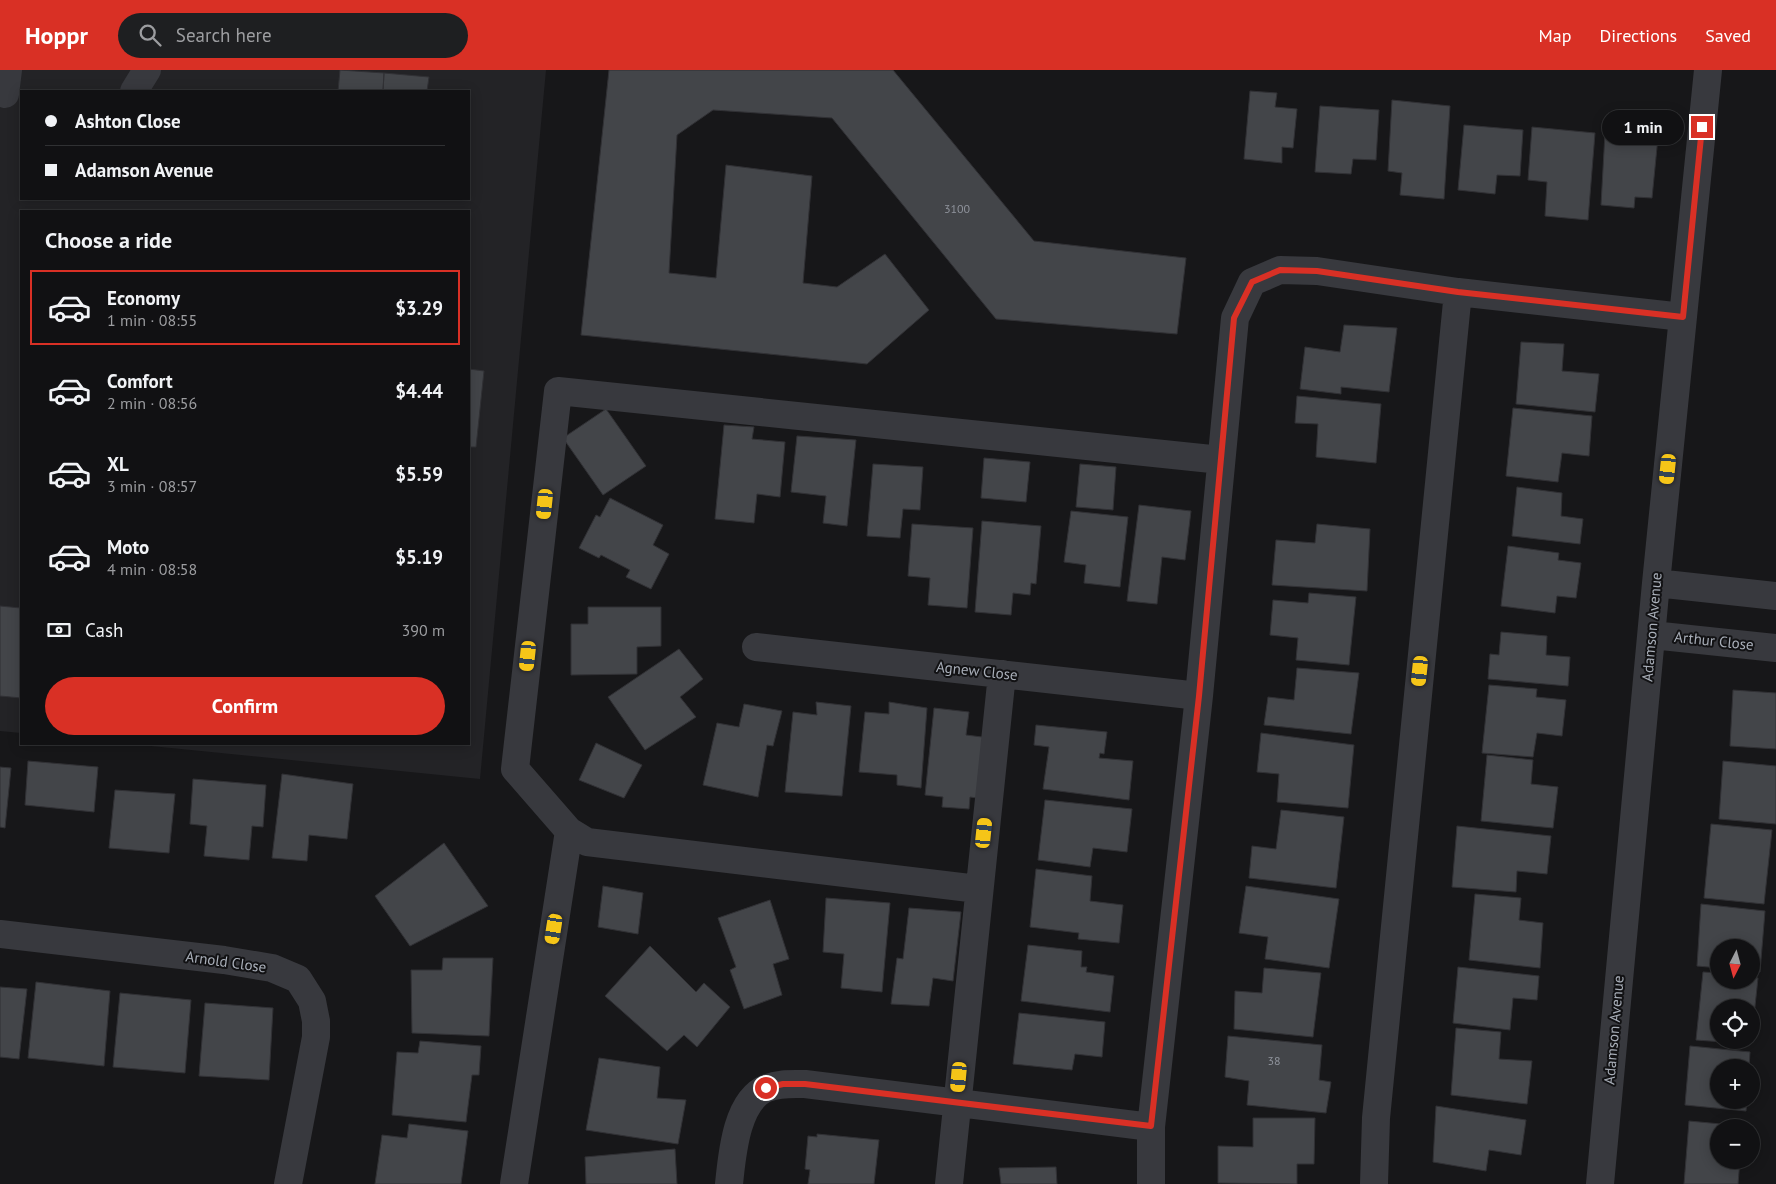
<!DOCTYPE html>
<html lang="en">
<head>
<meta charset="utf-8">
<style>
	:root { --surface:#111113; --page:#1e1f21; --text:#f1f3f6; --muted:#9c9da0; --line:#303133; --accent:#d93025 }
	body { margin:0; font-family:"PT Sans",sans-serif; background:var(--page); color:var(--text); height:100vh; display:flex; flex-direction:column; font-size:19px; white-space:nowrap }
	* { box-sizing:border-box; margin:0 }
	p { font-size:16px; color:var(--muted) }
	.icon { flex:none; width:28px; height:28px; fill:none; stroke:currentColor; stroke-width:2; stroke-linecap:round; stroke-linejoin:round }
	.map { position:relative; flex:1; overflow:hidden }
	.panel { position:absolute; left:20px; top:140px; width:450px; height:535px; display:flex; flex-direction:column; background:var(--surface); border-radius:0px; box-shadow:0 2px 12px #0003,0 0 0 1px var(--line) }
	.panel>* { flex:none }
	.hud { position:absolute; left:20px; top:20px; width:450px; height:110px; border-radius:0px; box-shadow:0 2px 12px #0003,0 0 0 1px var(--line); display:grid; align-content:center; height:110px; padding:0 25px; background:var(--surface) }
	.needle { width:32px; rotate:186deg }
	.fabs { position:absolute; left:1710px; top:869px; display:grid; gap:10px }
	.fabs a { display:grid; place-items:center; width:50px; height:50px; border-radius:50%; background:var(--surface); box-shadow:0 2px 12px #0003,0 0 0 1px var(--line); font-size:25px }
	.end { position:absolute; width:22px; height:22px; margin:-11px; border:6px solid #d93025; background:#fff; box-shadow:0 0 0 2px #fff }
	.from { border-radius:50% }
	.bubble { position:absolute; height:35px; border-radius:18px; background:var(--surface); box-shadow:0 2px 12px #0003,0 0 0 1px var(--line); font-size:16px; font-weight:600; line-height:35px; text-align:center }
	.car { position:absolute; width:15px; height:30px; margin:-15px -8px; border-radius:6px; box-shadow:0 0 4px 1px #0007; background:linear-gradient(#f5c518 24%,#345 0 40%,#f5c518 0 76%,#345 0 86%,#f5c518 0) }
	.hud b { display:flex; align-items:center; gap:18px; height:48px; font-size:19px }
	.hud b+b { border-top:1px solid var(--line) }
	.hud i { width:12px; height:12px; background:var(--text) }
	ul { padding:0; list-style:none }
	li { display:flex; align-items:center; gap:15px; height:75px; margin:0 10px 8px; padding:0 15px; border:2px solid transparent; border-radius:0px }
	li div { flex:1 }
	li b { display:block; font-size:19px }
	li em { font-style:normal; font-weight:600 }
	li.selected { border-color:var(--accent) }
	li>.icon { width:45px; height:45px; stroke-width:1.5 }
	h2 { padding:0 25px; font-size:22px; line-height:60px }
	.pay { display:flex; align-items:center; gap:12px; height:55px; padding:0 25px; font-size:19px }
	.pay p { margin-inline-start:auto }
	.cta { display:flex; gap:10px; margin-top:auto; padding:10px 25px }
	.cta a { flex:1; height:58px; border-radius:30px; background:var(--accent); color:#fff; font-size:20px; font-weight:600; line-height:58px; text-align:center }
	header { display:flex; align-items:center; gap:30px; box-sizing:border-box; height:70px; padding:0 25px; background:var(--accent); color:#fff }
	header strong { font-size:24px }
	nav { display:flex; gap:28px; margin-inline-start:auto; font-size:18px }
	.search { width:350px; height:45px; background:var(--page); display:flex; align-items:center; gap:12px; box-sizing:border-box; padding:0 18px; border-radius:28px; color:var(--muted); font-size:19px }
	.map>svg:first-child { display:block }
	.built { fill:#232326; fill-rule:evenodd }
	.building { fill:#434549; stroke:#313135; fill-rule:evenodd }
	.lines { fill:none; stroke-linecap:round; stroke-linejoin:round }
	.minor { stroke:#38393e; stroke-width:28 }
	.route { stroke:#d93025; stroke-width:6 }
	.labels { text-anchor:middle; stroke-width:4; stroke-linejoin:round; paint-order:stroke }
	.number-label { font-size:12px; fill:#90949d }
	.street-label { font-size:15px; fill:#a9afb9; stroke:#121214 }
</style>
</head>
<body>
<header>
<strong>Hoppr</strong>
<div class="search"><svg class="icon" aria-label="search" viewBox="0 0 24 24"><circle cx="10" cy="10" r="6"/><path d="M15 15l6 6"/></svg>Search here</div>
<nav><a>Map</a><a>Directions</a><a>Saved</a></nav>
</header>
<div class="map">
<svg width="1776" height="1114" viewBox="0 0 1776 1114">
	<rect width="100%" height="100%" fill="#171719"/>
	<path class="built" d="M0,0H546L480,709L131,674H469V141H21V663L0,661ZM21,21H469V129H21Z"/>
	<path class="building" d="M340,0L384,3L383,21H338Z
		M609,0H893L1034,171L1186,188L1177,264L996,249L832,48L713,40L677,65L669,203L716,208L726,95L812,106L803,213L837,217L885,184L929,240L867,294L581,265Z
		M384,3L429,7L427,21H383Z
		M1250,21L1277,23L1275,37L1297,39L1293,78L1282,77V93L1244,89Z
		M1392,30L1450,36L1444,129L1400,125L1402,103L1388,101Z
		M1320,36L1379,40L1376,90L1353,89L1351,104L1315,102Z
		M1464,55L1523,60L1520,106L1497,105L1495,124L1458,120Z
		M1532,57L1595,63L1588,150L1545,146L1547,112L1528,110Z
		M1605,63L1658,67L1652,128L1635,127L1634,138L1601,135Z
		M1344,255L1397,258L1389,322L1341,317V324L1300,319L1305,277L1340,282Z
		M1521,272L1564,274L1562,301L1599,304L1595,342L1516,334Z
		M469,299L484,301L476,377H469Z
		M1297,326L1381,334L1376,393L1316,387L1318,354L1295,353Z
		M1513,338L1592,346L1589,386L1562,383L1558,412L1506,406Z
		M606,339L646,396L603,425L563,368Z
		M724,355L754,357L752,369L785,372L780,427L757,424L754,453L715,449Z
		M797,366L856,370L847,456L823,453L826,426L791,422Z
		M984,388L1030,392L1026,432L981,428Z
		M873,394L923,397L920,440L903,439L900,468L867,466Z
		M1080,394L1116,397L1113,440L1076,437Z
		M1517,417L1562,423L1561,446L1583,449L1580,474L1512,466Z
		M610,428L663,455L653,475L669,484L651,519L626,507L630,500L601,485L599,488L579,478L596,445L600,447Z
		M1139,435L1191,441L1185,490L1162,487L1157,534L1127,531Z
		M1071,441L1128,447L1120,517L1084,513L1086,495L1064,492Z
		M982,451L1041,456L1036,514L1031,513L1030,525L1013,523L1011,545L975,542Z
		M912,454L973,458L967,538L928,535L930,508L908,506Z
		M1317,454L1370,459L1367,521L1272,515L1276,470L1315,473Z
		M1508,476L1559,483L1558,490L1581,493L1576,528L1557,526L1555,543L1501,536Z
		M1309,523L1356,527L1349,595L1296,590L1298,568L1270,565L1273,530L1308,533Z
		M0,536L21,538V628L0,626Z
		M588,537H661V576L637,577V604L571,605V554H588Z
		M1501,562L1547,566L1546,585L1570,587L1568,616L1488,609L1490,584L1499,585Z
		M679,579L703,609L680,627L696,647L645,680L608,627Z
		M1297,598L1359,603L1351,664L1264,655L1268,627L1294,630Z
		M1489,615L1537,619L1536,627L1566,630L1562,666L1537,663L1533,687L1482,683Z
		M1733,620L1776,623V679L1730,676Z
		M816,632L851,636L842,726L785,722L793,642L817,645Z
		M889,632L927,638L921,718L897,715V705L859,702L865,642L889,644Z
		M744,634L782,641L773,676L767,675L758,727L703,715L717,653L739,657Z
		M934,638L969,642L966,665L990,668L984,729L970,727L969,739L942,737L943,727L925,725Z
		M1036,655L1107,662L1104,684L1100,683L1099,688L1133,691L1129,730L1043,719L1049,677L1034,675Z
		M1261,663L1354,675L1348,738L1277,732L1279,704L1257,702Z
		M596,673L642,695L624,728L579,710Z
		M1487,685L1533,690L1531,714L1558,717L1553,758L1481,751Z
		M28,691L98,697L94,742L25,735Z
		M1723,691L1776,696V754L1719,749Z
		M0,697L11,698L5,758L0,757Z
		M282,704L353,714L347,769L309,765L307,791L272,788Z
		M193,709L266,715L263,757L252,756L249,790L204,786L207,756L190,754Z
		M115,720L175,724L169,783L109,778Z
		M1045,730L1132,739L1127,782L1093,778L1090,797L1038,790Z
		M1281,740L1344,747L1336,818L1249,808L1252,776L1276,779Z
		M1711,754L1772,760L1764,834L1704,828Z
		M1457,756L1551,766L1547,804L1517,801L1516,822L1452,817Z
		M444,773L488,836L410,876L375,826Z
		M1036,799L1092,806L1090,831L1123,835L1119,873L1078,869L1079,863L1030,857Z
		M603,816L643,823L638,864L598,857Z
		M1246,816L1339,829L1329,898L1265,889L1268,867L1239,863Z
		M1475,824L1521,828L1519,850L1543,853L1540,898L1469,890Z
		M826,828L890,833L882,922L841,918L844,884L823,882Z
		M770,830L789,889L773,894L782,925L744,939L730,900L736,897L718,848Z
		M1701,834L1765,841L1760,902H1751V878H1719V898L1697,896Z
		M909,838L961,842L953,911L933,908L929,936L891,934L897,888L903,889Z
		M1028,875L1082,881L1081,897H1087L1086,902L1114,906L1110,942L1021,931Z
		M650,876L696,922L704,913L730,937L697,977L684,965L667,981L605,926Z
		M443,888H493L489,966L412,963L411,900H442Z
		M1458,897L1539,906L1537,930L1513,928L1510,960L1453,953Z
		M1264,898L1321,903L1313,967L1234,959L1235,921L1262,923Z
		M1703,902L1719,903V910H1751V907L1758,908L1751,974L1696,970ZM1719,938H1751V970H1719Z
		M36,912L110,921L104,996L28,988Z
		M0,917L27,919L19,989L0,987Z
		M120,923L191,930L185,1003L113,997Z
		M205,933L273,938L269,1010L199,1006Z
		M1019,943L1105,952L1102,987L1075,984L1072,1000L1013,994Z
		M1456,958L1501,962L1499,989L1532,991L1527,1034L1451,1025Z
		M1228,966L1322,975L1319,1010L1331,1012L1326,1043L1247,1035L1249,1011L1225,1007Z
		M420,971L481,976L479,1005H472L466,1052L392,1045L397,982L418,983Z
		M1690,976L1750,982L1749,998H1719V1030H1747L1746,1041L1685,1035Z
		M599,988L660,997L657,1028L686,1030L678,1074L586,1060Z
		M1436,1036L1526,1050L1521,1085L1489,1080L1486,1101L1433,1092Z
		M1253,1048H1315L1314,1094H1297V1114L1218,1113V1076L1253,1077Z
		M1689,1051L1742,1056V1058H1719V1090H1740L1738,1114H1684Z
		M409,1054L468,1061L461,1114H375L382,1065L407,1068Z
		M817,1064L879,1070L874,1114H808L810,1100L805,1099L808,1066L817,1067Z
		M675,1079L677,1114H586L585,1087Z
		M1056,1097L1057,1114H1001L999,1098Z"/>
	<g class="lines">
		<path class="minor" d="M134,21L147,0
			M5,24L8,0
			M1656,513L1776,526
			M1652,565L1776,578
			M756,577L1199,626
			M978,819L587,772L569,761L515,699L558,321L1221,390
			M0,864L224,890L272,898L298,909L312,931L316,951V967L288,1114
			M514,1114L569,761
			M729,1114C732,1086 736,1030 767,1018C779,1013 792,1014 805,1014L1151,1057
			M949,1114L1002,604
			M1151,1114V1057L1199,626L1235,248L1252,212L1280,200L1317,201L1458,222L1683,247
			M1374,1114L1376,1048L1458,222
			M1600,1114L1656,513L1708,0"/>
	</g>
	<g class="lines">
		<path class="route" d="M766,1018L783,1014H805L1151,1056L1199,626L1234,248L1252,212L1280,200L1317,201L1458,222L1683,247L1702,57"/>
	</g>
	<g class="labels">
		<g class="number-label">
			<text x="957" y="143">3100</text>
			<text x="1274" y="995">38</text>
		</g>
		<g class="street-label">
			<text transform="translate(1652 557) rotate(-85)" y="5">Adamson Avenue</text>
			<text transform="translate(1714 571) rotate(6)" y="5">Arthur Close</text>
			<text transform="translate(977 601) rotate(6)" y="5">Agnew Close</text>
			<text transform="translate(226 892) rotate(8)" y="5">Arnold Close</text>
			<text transform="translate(1614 960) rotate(-85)" y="5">Adamson Avenue</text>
		</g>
	</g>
</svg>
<div class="fabs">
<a><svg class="needle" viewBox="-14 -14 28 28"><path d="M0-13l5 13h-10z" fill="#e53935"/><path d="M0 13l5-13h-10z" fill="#9c9da0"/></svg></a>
<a><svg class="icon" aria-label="locate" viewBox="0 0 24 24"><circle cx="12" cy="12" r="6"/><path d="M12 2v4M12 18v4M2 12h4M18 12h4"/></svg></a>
<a>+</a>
<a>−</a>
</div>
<i class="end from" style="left:766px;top:1018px"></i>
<i class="end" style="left:1702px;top:57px"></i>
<div class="bubble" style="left:1602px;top:40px;width:82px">1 min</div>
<i class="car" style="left:1668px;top:399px;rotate:186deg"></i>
<i class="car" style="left:545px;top:434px;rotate:186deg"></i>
<i class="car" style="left:528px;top:586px;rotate:186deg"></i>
<i class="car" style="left:1420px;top:601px;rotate:186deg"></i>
<i class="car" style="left:984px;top:763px;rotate:6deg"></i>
<i class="car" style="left:554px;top:859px;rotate:189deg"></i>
<i class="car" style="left:959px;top:1007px;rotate:185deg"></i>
<div class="hud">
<b><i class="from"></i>Ashton Close</b>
<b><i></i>Adamson Avenue</b>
</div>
<section class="panel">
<h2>Choose a ride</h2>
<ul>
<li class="selected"><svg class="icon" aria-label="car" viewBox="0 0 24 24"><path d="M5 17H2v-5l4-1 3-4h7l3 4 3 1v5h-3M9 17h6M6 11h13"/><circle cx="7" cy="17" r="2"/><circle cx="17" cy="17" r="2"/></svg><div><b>Economy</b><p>1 min · 08:55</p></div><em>$3.29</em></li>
<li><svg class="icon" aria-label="car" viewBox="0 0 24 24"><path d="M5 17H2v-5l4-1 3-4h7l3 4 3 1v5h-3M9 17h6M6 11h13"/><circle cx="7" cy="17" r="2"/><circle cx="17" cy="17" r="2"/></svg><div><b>Comfort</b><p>2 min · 08:56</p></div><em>$4.44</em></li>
<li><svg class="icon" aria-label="car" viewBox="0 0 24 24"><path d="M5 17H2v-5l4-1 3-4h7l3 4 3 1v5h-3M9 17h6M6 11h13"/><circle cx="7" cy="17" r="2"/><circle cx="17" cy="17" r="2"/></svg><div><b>XL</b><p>3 min · 08:57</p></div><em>$5.59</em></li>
<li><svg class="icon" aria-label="car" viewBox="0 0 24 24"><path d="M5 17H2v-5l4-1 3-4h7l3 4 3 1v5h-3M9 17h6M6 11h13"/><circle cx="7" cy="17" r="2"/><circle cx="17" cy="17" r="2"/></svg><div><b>Moto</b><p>4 min · 08:58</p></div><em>$5.19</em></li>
</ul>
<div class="pay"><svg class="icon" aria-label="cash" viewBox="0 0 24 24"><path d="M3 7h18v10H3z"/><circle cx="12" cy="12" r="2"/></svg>Cash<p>390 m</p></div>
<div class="cta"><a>Confirm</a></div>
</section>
</div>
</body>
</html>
